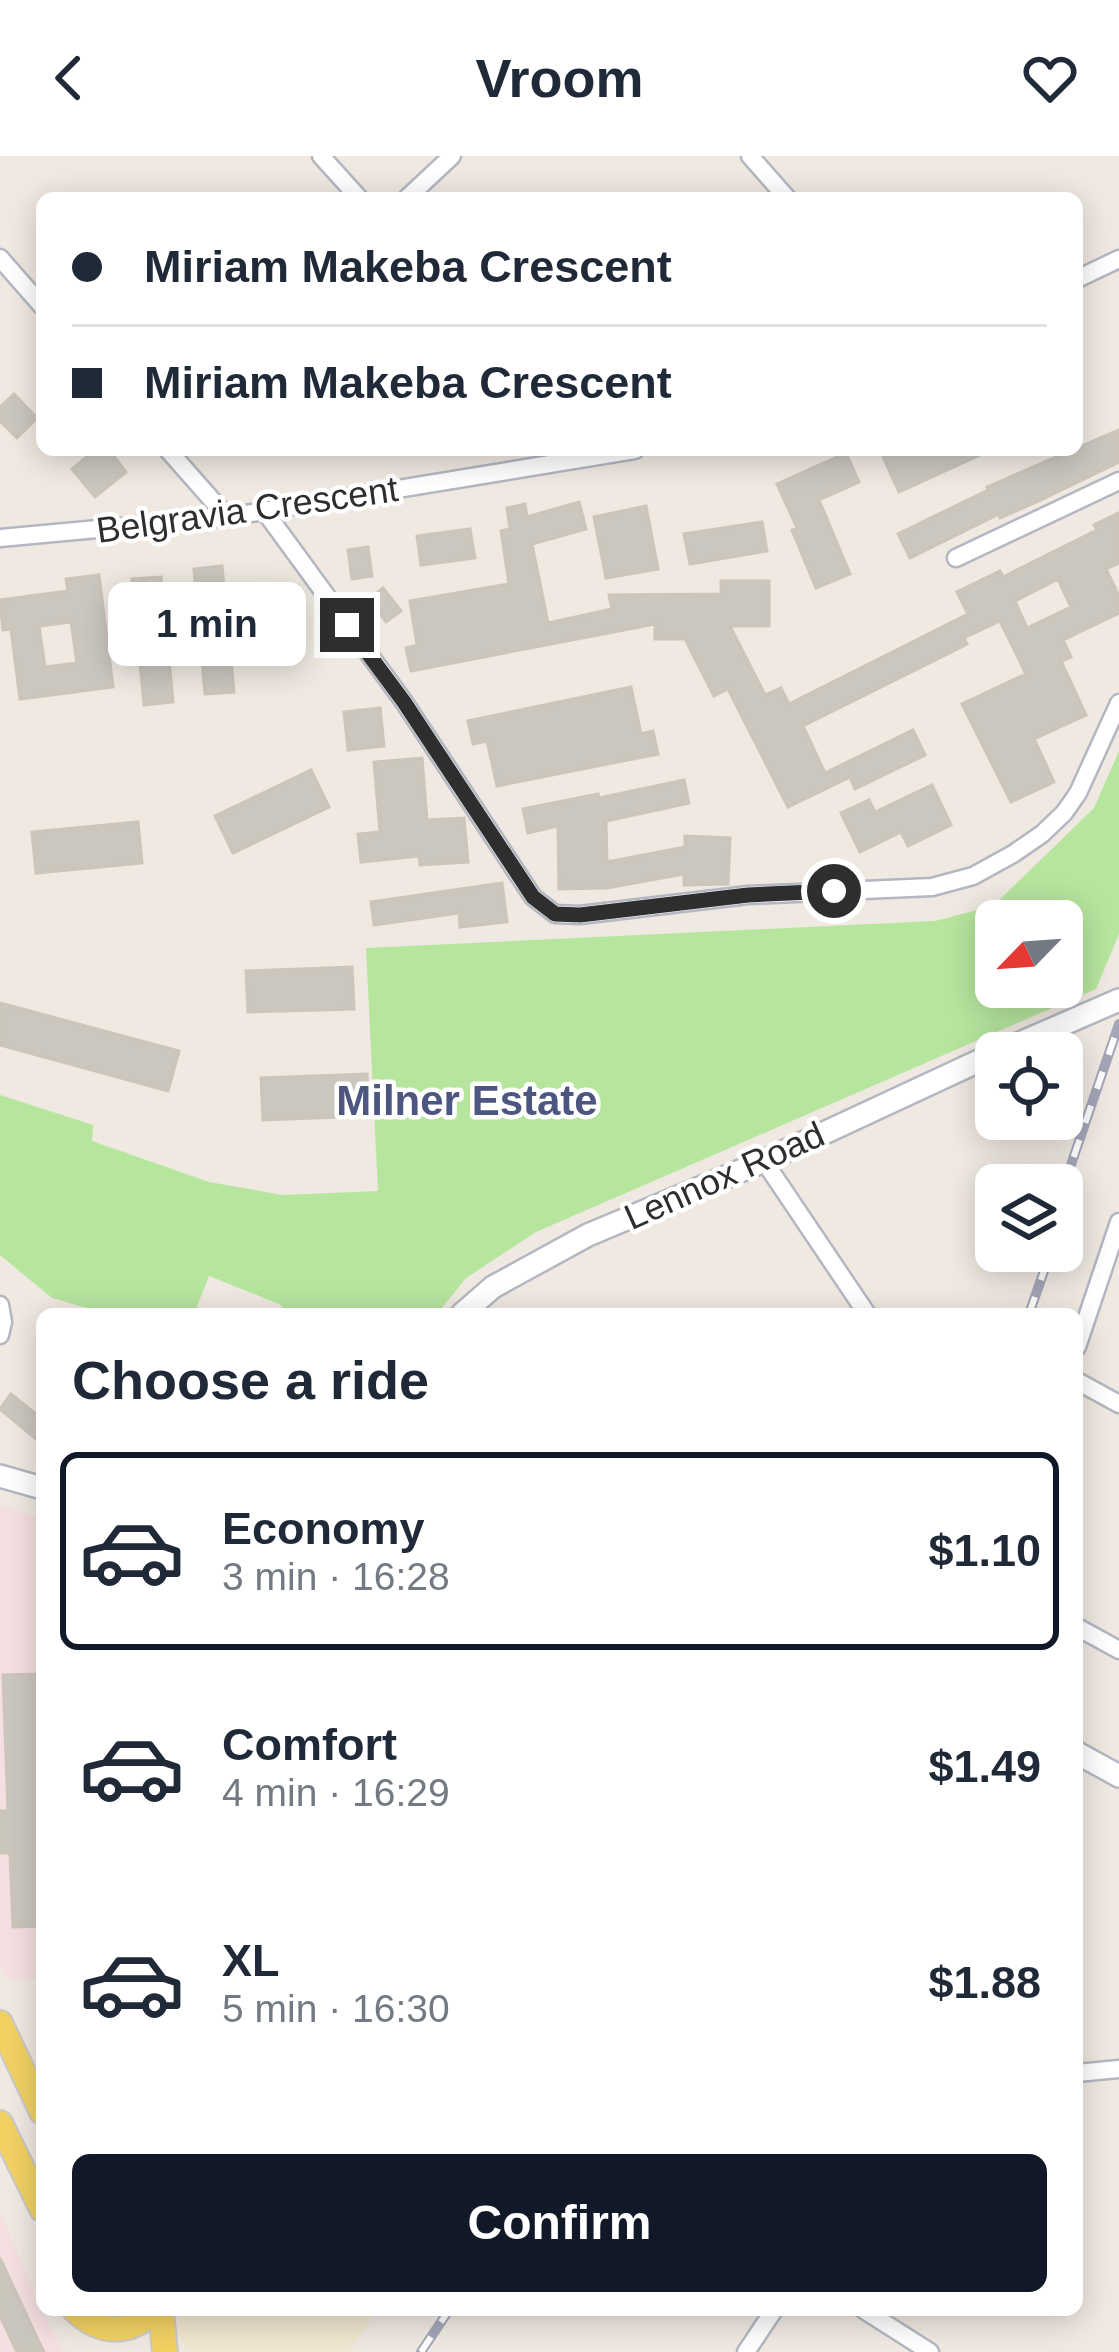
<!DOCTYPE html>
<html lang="en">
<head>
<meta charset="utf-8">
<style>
	:root { --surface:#fff; --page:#f2f2f3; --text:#1f2937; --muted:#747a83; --line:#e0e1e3; --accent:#111827 }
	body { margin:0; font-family:Arial,sans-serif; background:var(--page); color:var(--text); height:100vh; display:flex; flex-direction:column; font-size:45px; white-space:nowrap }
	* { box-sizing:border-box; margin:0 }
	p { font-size:39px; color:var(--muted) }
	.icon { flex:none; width:66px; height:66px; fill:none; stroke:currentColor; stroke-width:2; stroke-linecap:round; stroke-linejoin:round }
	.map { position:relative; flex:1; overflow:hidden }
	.drawer { position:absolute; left:36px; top:1152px; width:1047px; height:1008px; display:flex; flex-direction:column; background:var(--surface); border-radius:18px; box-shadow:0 6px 30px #0003 }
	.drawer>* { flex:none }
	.guide { position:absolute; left:36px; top:36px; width:1047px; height:264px; border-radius:18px; box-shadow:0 6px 30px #0003; display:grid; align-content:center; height:264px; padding:0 36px; background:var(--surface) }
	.needle { width:78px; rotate:245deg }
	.buttons { position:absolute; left:975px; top:744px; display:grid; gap:24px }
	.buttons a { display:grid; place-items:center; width:108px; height:108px; border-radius:18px; background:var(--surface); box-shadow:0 6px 30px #0003; font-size:60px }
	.end { position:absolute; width:54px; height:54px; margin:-27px; border:15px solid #2e2e2e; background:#fff; box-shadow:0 0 0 6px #fff }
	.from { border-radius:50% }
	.bubble { position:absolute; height:84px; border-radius:18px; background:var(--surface); box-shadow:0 6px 30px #0003; font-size:39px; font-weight:800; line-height:84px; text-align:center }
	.guide b { display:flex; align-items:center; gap:42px; height:114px; font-size:45px }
	.guide b+b { border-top:3px solid var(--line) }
	.guide i { width:30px; height:30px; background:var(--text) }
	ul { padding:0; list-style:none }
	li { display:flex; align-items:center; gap:36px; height:198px; margin:0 24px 18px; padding:0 12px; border:6px solid transparent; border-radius:18px }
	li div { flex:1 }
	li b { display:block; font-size:45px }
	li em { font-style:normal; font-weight:800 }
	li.current { border-color:var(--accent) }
	li>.icon { width:108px; height:108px; stroke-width:1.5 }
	h2 { padding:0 36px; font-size:54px; line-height:144px }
	.button { display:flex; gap:24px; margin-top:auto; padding:24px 36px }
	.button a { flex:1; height:138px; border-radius:18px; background:var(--accent); color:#fff; font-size:48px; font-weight:800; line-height:138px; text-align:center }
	header { display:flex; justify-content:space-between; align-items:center; height:156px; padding:0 36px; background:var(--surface); font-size:54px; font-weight:800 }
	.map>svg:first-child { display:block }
	.education { fill:#f0e6d1 }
	.medical { fill:#f5dfe0 }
	.green { fill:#b6e59e; fill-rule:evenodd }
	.building { fill:#cbc7bf; stroke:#cbc5ba; stroke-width:3; fill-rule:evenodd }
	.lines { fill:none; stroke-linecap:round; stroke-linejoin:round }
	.minor-casing { stroke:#b4b7c1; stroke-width:21 }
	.tertiary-casing { stroke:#b4b7c1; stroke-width:26 }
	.primary-casing { stroke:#c9c9c9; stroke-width:28 }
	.minor { stroke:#fff; stroke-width:16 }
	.tertiary { stroke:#fff; stroke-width:21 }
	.primary { stroke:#f2d163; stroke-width:24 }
	.rail-casing { stroke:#a3a6b8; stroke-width:10 }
	.rail { stroke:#fff; stroke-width:6; stroke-dasharray:18; stroke-linecap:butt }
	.route { stroke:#2e2e2e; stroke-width:15 }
	.labels { text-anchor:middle; stroke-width:9; stroke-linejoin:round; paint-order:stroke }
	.street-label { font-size:36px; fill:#2e2e2e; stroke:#fff }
	.quarter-label { font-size:42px; font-weight:bold; fill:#4d5680; stroke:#fff }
</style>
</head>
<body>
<header><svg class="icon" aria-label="back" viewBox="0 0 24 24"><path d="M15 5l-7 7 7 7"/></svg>Vroom<svg class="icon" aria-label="heart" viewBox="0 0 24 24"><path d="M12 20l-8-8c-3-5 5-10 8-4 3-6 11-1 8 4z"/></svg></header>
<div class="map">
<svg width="1119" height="2196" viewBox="0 0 1119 2196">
	<rect width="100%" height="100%" fill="#efe9e1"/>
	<path class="education" d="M182,2154H377L350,2196H188L175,2177Z"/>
	<path class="medical" d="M0,1349L42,1362V1823H7L0,1810Z
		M0,2056L42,2154L63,2196H0Z"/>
	<path class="green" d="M1119,595V778L1096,833L536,1076L466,1122L437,1158H290L279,1148L209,1120L194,1158H108L52,1142L0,1099V939L93,969L92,985L209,1026L282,1039L378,1035L366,792L935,765L993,750L1094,652ZM996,765H1062V831H996Z"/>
	<path class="building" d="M14,238L37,262L17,282L0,265V251Z
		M1119,274V306L1041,344L1000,362L999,358L910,402L898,378L988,334L987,331Z
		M95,294H109L126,316L95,341L72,313Z
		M880,294H991L899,336Z
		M846,297L859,326L819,344L850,418L816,432L792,374L797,372L777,328Z
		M579,346L586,373L532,388L548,467L612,453L609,439L721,438V425H769V470H730L765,539L781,532L789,548L968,458L957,436L1000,415L1003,421L1097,374L1094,369L1119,357V407L1106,413L1119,440V457L1063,484L1071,501L1061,505L1086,559L1034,583L1054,626L1011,646L962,548L1026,518L1000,465L964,482L967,488L803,570L825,617L913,574L925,599L855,633L850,621L788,651L728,533L714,540L685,483H655V468L411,515L406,492L417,489L410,445L509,428L501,375L510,373L507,352L525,348L527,361ZM1058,423L1071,451L1027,472L1015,445Z
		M646,350L658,413L606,422L594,361Z
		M762,366L767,395L690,408L684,378Z
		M470,373L475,402L421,409L417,380Z
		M368,391L372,420L352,423L348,394Z
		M222,410L234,536L205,538L194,413Z
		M99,419L113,531L20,543L11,473L3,474L0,444L68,435L66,423ZM71,466L77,507L45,511L39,470Z
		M161,421L173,546L144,549L132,423Z
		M383,432L401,455L386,466L369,444Z
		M631,531L641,578L653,575L658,598L497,630L487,585L473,588L468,565Z
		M380,552L384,590L348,594L344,556Z
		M422,602L427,664L464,662L468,706L420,709L419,700L361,706L358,678L380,676L374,606Z
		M311,614L329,651L233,697L215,660Z
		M684,624L689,647L606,665L607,706L685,691V680L730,682L728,728L684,729V718L607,732L559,733L558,670L528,677L523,653L598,638L599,642Z
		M932,629L951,669L908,690L901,676L860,696L841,657L869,644L875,656Z
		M138,666L142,707L36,717L32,676Z
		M502,727L507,766L460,771L459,757L374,769L371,746Z
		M352,811L354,853L248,856L246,815Z
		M0,847L179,895L168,935L0,889Z
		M367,918L369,960L263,964L261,922Z
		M11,1238L42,1263V1288L0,1253Z
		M41,1518L42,1770L13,1771L10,1697H0V1655H8L3,1519Z
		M0,2102L38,2184L44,2196H17L0,2160Z"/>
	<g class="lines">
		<g class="minor-casing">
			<path id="minor" d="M321,0L359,42
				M750,0L787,42
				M407,42L452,0
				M0,102L42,150
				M1077,123L1119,103
				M168,294L227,361
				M263,353L404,546L533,741L555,758L580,759L748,739L932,731L973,720L1013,698L1042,678L1064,657L1078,637L1119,547
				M0,382L227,361L635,294
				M956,402L1119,325
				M764,1005L867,1158
				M0,1149L3,1166L0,1179
				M1077,1191L1119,1066
				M1077,1225L1119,1248
				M1077,1471L1119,1494
				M1077,1917L1119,1913
				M864,2154L930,2196
				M746,2196L774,2154"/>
		</g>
		<g class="tertiary-casing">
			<path id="tertiary" d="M997,897L1119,844
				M462,1158L493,1131L588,1079L764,1005L996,897
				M0,1320L42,1332
				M1077,1597L1119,1620"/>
		</g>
		<g class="primary-casing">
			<path id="primary" d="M0,1867L42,1956
				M0,1967L42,2053
				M75,2154C100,2178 129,2180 154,2154
				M161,2154L165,2196"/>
		</g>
		<use href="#minor" class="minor"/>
		<use href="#tertiary" class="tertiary"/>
		<use href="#primary" class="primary"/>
		<g class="rail-casing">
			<path id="rail" d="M1062,1035L1119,868
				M1062,1063L1076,1023
				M1029,1158L1051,1095
				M421,2196L449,2154"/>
		</g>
		<use href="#rail" class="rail"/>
	</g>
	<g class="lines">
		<path class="route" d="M347,469L404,546L533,741L555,758L580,759L748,739L834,735"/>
	</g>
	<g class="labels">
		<g class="street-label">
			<text transform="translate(247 353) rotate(-8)" y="13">Belgravia Crescent</text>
			<text transform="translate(724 1019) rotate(-24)" y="13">Lennox Road</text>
		</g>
		<g class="quarter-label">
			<text x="467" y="959">Milner Estate</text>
		</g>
	</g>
</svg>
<div class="buttons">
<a><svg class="needle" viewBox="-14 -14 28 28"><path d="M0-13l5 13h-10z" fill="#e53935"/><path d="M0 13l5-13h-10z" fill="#747a83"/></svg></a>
<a><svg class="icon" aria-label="locate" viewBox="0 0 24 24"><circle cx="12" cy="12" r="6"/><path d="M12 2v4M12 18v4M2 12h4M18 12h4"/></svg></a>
<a><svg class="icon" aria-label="layers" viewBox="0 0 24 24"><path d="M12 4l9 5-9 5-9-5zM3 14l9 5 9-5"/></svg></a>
</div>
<i class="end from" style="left:834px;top:735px"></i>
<i class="end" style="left:347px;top:469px"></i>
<div class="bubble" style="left:108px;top:426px;width:198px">1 min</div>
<div class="guide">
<b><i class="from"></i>Miriam Makeba Crescent</b>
<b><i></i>Miriam Makeba Crescent</b>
</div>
<section class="drawer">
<h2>Choose a ride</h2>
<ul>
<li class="current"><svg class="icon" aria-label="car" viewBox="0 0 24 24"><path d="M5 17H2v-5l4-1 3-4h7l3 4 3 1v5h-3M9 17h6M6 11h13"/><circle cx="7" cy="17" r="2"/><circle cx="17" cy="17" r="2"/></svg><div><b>Economy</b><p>3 min · 16:28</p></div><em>$1.10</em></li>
<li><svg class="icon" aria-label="car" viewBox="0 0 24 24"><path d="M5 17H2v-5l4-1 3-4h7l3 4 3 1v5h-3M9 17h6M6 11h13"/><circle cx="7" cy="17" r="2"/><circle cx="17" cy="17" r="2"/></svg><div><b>Comfort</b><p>4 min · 16:29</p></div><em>$1.49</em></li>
<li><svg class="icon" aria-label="car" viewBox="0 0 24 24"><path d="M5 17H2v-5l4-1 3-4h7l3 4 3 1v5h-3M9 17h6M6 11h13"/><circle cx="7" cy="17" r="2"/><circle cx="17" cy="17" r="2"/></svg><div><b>XL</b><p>5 min · 16:30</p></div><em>$1.88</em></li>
</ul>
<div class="button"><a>Confirm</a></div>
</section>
</div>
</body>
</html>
